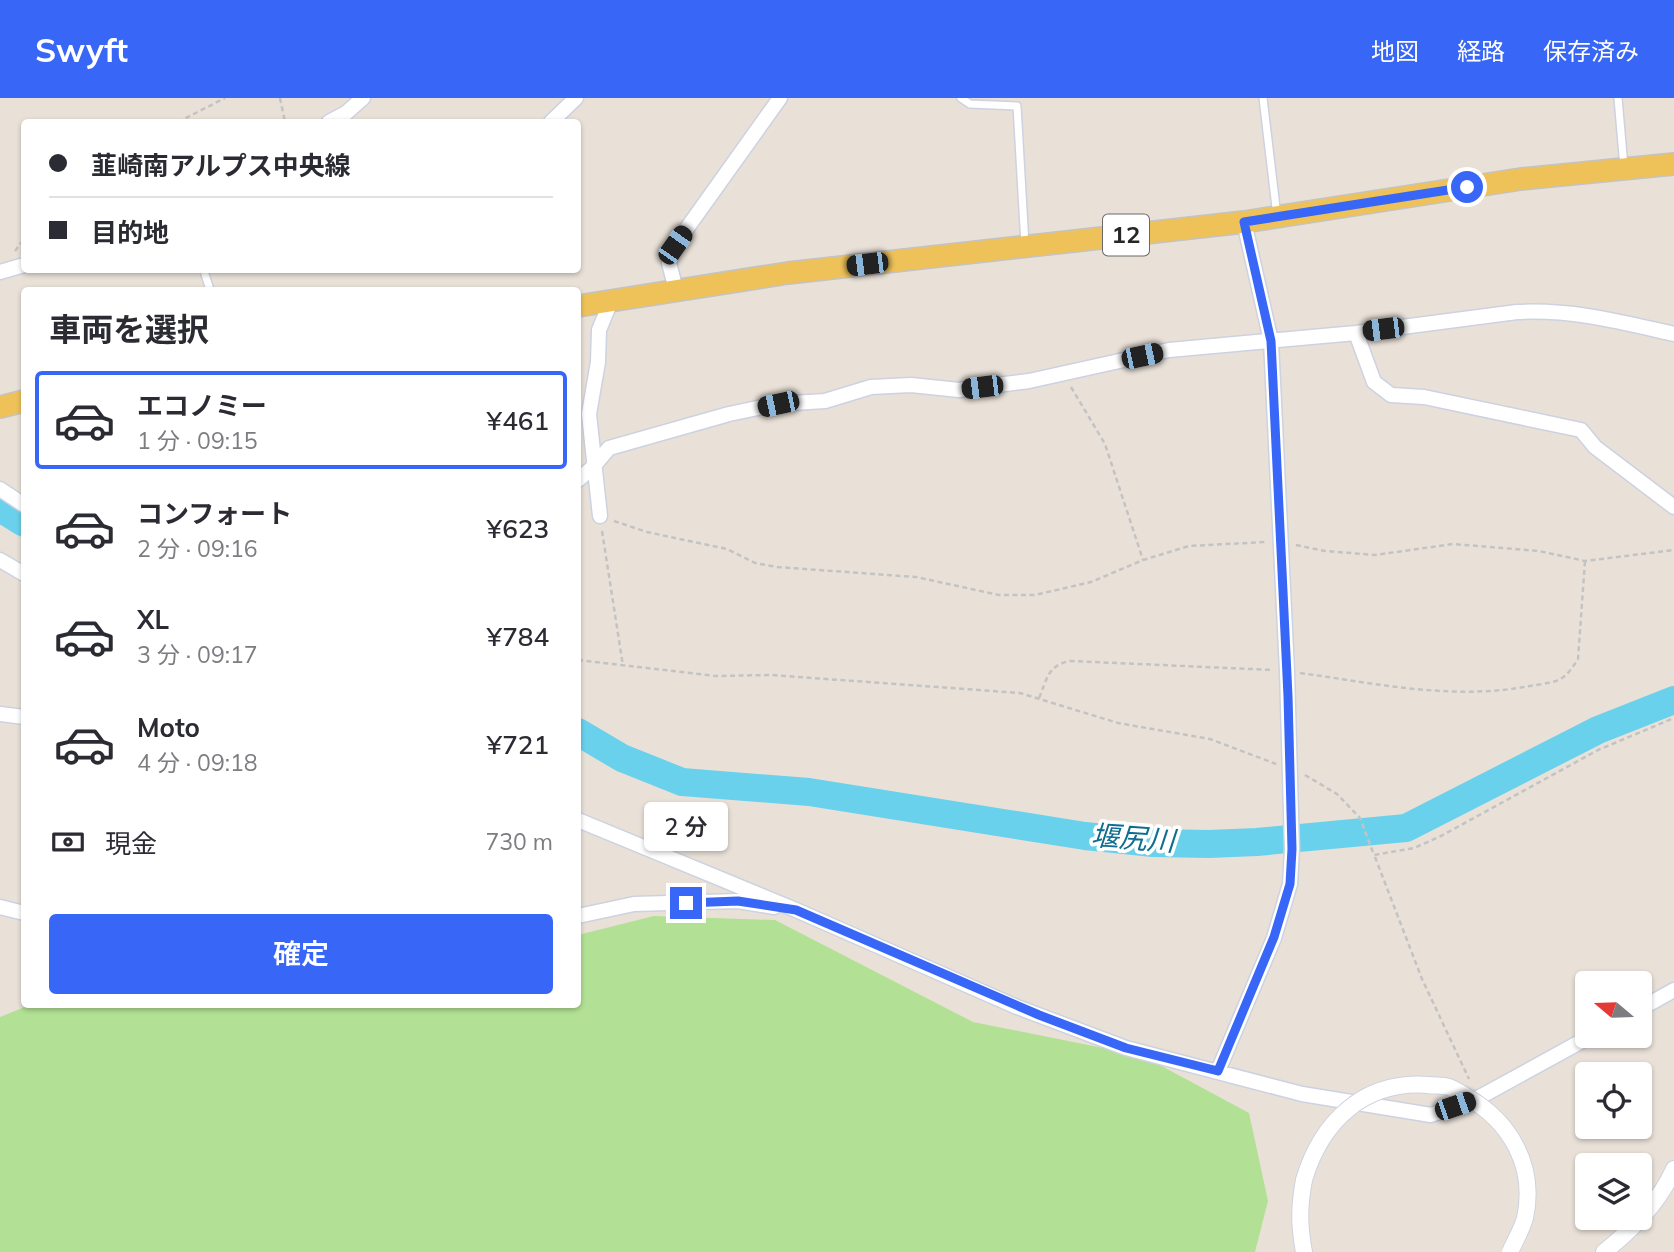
<!DOCTYPE html>
<html lang="ja">
<head>
<meta charset="utf-8">
<style>
	:root { --surface:#fff; --page:#f7f7f7; --text:#2b2b33; --muted:#7c7c81; --line:#e1e1e2; --accent:#3866f6 }
	body { margin:0; font-family:Mulish,"Noto Sans JP",sans-serif; background:var(--page); color:var(--text); height:100vh; display:flex; flex-direction:column; font-size:26px; white-space:nowrap }
	* { box-sizing:border-box; margin:0 }
	p { font-size:23px; color:var(--muted) }
	.icon { flex:none; width:38px; height:38px; fill:none; stroke:currentColor; stroke-width:2; stroke-linecap:round; stroke-linejoin:round }
	.map { position:relative; flex:1; overflow:hidden }
	.panel { position:absolute; left:21px; top:189px; width:560px; height:721px; display:flex; flex-direction:column; background:var(--surface); border-radius:7px; box-shadow:0 2px 5px #0004 }
	.panel>* { flex:none }
	.banner { position:absolute; left:21px; top:21px; width:560px; height:154px; border-radius:7px; box-shadow:0 2px 5px #0004; display:grid; align-content:center; height:154px; padding:0 28px; background:var(--surface) }
	.needle { width:46px; rotate:289deg }
	.buttons { position:absolute; left:1575px; top:873px; display:grid; gap:14px }
	.buttons a { display:grid; place-items:center; width:77px; height:77px; border-radius:7px; background:var(--surface); box-shadow:0 2px 5px #0004; font-size:35px }
	.end { position:absolute; width:32px; height:32px; margin:-16px; border:9px solid #3866f6; background:#fff; box-shadow:0 0 0 4px #fff }
	.from { border-radius:50% }
	.bubble { position:absolute; height:49px; border-radius:7px; background:var(--surface); box-shadow:0 2px 5px #0004; font-size:23px; font-weight:600; line-height:49px; text-align:center }
	.car { position:absolute; width:21px; height:42px; margin:-21px -10px; border-radius:9px; box-shadow:0 0 5px 2px #0007; background:linear-gradient(#222 24%,#8ab4d8 0 40%,#222 0 76%,#8ab4d8 0 86%,#222 0) }
	.banner b { display:flex; align-items:center; gap:24px; height:66px; font-size:26px }
	.banner b+b { border-top:2px solid var(--line) }
	.banner i { width:18px; height:18px; background:var(--text) }
	ul { padding:0; list-style:none }
	li { display:flex; align-items:center; gap:21px; height:98px; margin:0 14px 10px; padding:0 14px; border:4px solid transparent; border-radius:7px }
	li div { flex:1 }
	li b { display:block; font-size:26px }
	li em { font-style:normal; font-weight:600 }
	li.on { border-color:var(--accent) }
	li>.icon { width:63px; height:63px; stroke-width:1.5 }
	h2 { padding:0 28px; font-size:32px; line-height:84px }
	.pay { display:flex; align-items:center; gap:18px; height:77px; padding:0 28px; font-size:26px }
	.pay p { margin-inline-start:auto }
	.button { display:flex; gap:14px; margin-top:auto; padding:14px 28px }
	.button a { flex:1; height:80px; border-radius:7px; background:var(--accent); color:#fff; font-size:28px; font-weight:600; line-height:80px; text-align:center }
	header { display:flex; align-items:center; gap:42px; box-sizing:border-box; height:98px; padding:0 35px; background:var(--accent); color:#fff }
	header strong { font-size:33px }
	nav { display:flex; gap:38px; margin-inline-start:auto; font-size:24px }
	.map>svg:first-child { display:block }
	.green { fill:#b2e094 }
	.lines { fill:none; stroke-linecap:round; stroke-linejoin:round }
	.river { stroke:#6ad1ec; stroke-width:28 }
	.service-casing { stroke:#cdd2e0; stroke-width:10 }
	.minor-casing { stroke:#cdd2e0; stroke-width:17 }
	.tertiary-casing { stroke:#cdd2e0; stroke-width:18 }
	.primary-casing { stroke:#c3c3c3; stroke-width:24 }
	.path { stroke:#c3c3c3; stroke-width:2.5; stroke-dasharray:5 3.5; stroke-linecap:butt }
	.service { stroke:#fff; stroke-width:7 }
	.minor { stroke:#fff; stroke-width:14 }
	.tertiary { stroke:#fff; stroke-width:16 }
	.primary { stroke:#eec259; stroke-width:21 }
	.tertiary-bridge-casing { stroke:#cdd2e0; stroke-width:18; stroke-linecap:butt }
	.tertiary-bridge { stroke:#fff; stroke-width:16 }
	.route { stroke:#3866f6; stroke-width:9 }
	.labels { text-anchor:middle; stroke-width:7; stroke-linejoin:round; paint-order:stroke }
	.shield { fill:#fff; stroke:#686868; stroke-width:2 }
	.shield-label { font-size:24px; font-weight:bold; fill:#272727 }
	.water-label { font-size:28px; font-style:italic; fill:#0f6d92; stroke:#fff }
</style>
</head>
<body>
<header>
<strong>Swyft</strong>
<nav><a>地図</a><a>経路</a><a>保存済み</a></nav>
</header>
<div class="map">
<svg width="1674" height="1154" viewBox="0 0 1674 1154">
	<rect width="100%" height="100%" fill="#e9e1d8"/>
	<path class="green" d="M654,818L775,822L973,924L1143,958L1249,1015L1268,1103L1255,1154H0V919L32,906H578V837Z"/>
	<g class="lines">
		<path class="river" d="M0,410L24,425
			M578,634L622,660L682,684L809,694L1085,738L1153,745L1209,746L1257,744L1406,730L1598,632L1674,602"/>
		<g class="service-casing">
			<path id="service" d="M961,0L970,6L1017,8L1025,147
				M1263,0L1277,118
				M1618,0L1624,69
				M206,172L204,173L210,192"/>
		</g>
		<g class="minor-casing">
			<path id="minor" d="M329,24L346,15L363,0
				M551,24L576,0
				M0,174L24,167
				M676,192L669,165L675,147L780,0
				M1356,235L1374,284L1391,297L1424,299L1581,332L1595,349L1674,409
				M578,382L593,369L609,350L729,316L777,306L825,303L871,289L911,287L959,292L1029,283L1169,252L1356,235L1517,214C1572,211 1621,224 1674,236
				M0,391L24,407
				M600,418L589,316L598,264L599,232L611,203
				M0,462L24,476
				M0,616L24,619
				M578,722L796,812L1017,909L1126,950L1302,996L1431,1017L1478,1000L1591,938
				M0,809L24,815
				M578,818L634,806L738,803L774,809
				M1640,911L1674,892
				M1218,973L1274,840L1290,786L1292,751L1287,573L1271,243L1244,124"/>
		</g>
		<g class="tertiary-casing">
			<path id="tertiary" d="M1304,1082C1299,1108 1299,1128 1304,1154
				M1604,1154C1633,1131 1659,1105 1674,1071"/>
		</g>
		<g class="primary-casing">
			<path id="primary" d="M578,208L788,175L1244,124L1521,81L1674,66
				M0,309L24,303"/>
		</g>
		<path class="path" d="M280,0L285,24
			M178,24L225,0
			M15,153L24,141
			M1071,289L1105,346L1143,462
			M614,423L647,434L727,451L755,465L777,469L916,479L999,497H1035L1091,484L1143,462L1189,448L1265,444
			M602,433L623,568
			M1296,447L1325,453L1375,457L1453,446L1539,453L1585,463L1674,452
			M578,562L716,578L771,577L1020,595L1118,625L1210,641L1276,666
			M1300,575C1374,585 1449,602 1524,589C1534,587 1546,586 1556,583C1567,579 1572,570 1578,561L1585,463
			M1039,600C1047,581 1048,567 1070,563L1273,572
			M1305,677L1337,696L1360,720L1374,757L1414,750L1441,738L1598,652L1674,620
			M1375,759L1422,881L1469,981"/>
		<use href="#service" class="service"/>
		<use href="#minor" class="minor"/>
		<use href="#tertiary" class="tertiary"/>
		<use href="#primary" class="primary"/>
		<g class="tertiary-bridge-casing">
			<path id="tertiary-bridge" d="M1304,1082C1321,1024 1364,982 1428,987C1434,988 1443,987 1449,989C1455,991 1462,996 1467,999C1511,1024 1536,1069 1525,1120C1522,1131 1515,1143 1510,1154"/>
		</g>
		<use href="#tertiary-bridge" class="tertiary-bridge"/>
	</g>
	<g class="lines">
		<path class="route" d="M686,805L738,803L796,812L1039,917L1126,950L1218,973L1274,839L1290,786L1292,751L1288,598L1271,243L1244,124L1467,89"/>
	</g>
	<g class="labels">
		<rect class="shield" x="1103" y="116.5" width="46" height="41" rx="5"/>
		<g class="shield-label">
			<text x="1126" y="145">12</text>
		</g>
		<g class="water-label">
			<text transform="translate(1133 740) rotate(4)" y="10">堰尻川</text>
		</g>
	</g>
</svg>
<div class="buttons">
<a><svg class="needle" viewBox="-14 -14 28 28"><path d="M0-13l5 13h-10z" fill="#e53935"/><path d="M0 13l5-13h-10z" fill="#7c7c81"/></svg></a>
<a><svg class="icon" aria-label="locate" viewBox="0 0 24 24"><circle cx="12" cy="12" r="6"/><path d="M12 2v4M12 18v4M2 12h4M18 12h4"/></svg></a>
<a><svg class="icon" aria-label="layers" viewBox="0 0 24 24"><path d="M12 4l9 5-9 5-9-5zM3 14l9 5 9-5"/></svg></a>
</div>
<i class="end from" style="left:1467px;top:89px"></i>
<i class="end" style="left:686px;top:805px"></i>
<div class="bubble" style="left:644px;top:704px;width:84px">2 分</div>
<i class="car" style="left:675px;top:147px;rotate:35deg"></i>
<i class="car" style="left:867px;top:166px;rotate:263deg"></i>
<i class="car" style="left:1383px;top:231px;rotate:263deg"></i>
<i class="car" style="left:1142px;top:258px;rotate:78deg"></i>
<i class="car" style="left:982px;top:289px;rotate:263deg"></i>
<i class="car" style="left:778px;top:306px;rotate:258deg"></i>
<i class="car" style="left:1455px;top:1008px;rotate:71deg"></i>
<div class="banner">
<b><i class="from"></i>韮崎南アルプス中央線</b>
<b><i></i>目的地</b>
</div>
<section class="panel">
<h2>車両を選択</h2>
<ul>
<li class="on"><svg class="icon" aria-label="car" viewBox="0 0 24 24"><path d="M5 17H2v-5l4-1 3-4h7l3 4 3 1v5h-3M9 17h6M6 11h13"/><circle cx="7" cy="17" r="2"/><circle cx="17" cy="17" r="2"/></svg><div><b>エコノミー</b><p>1 分 · 09:15</p></div><em>¥461</em></li>
<li><svg class="icon" aria-label="car" viewBox="0 0 24 24"><path d="M5 17H2v-5l4-1 3-4h7l3 4 3 1v5h-3M9 17h6M6 11h13"/><circle cx="7" cy="17" r="2"/><circle cx="17" cy="17" r="2"/></svg><div><b>コンフォート</b><p>2 分 · 09:16</p></div><em>¥623</em></li>
<li><svg class="icon" aria-label="car" viewBox="0 0 24 24"><path d="M5 17H2v-5l4-1 3-4h7l3 4 3 1v5h-3M9 17h6M6 11h13"/><circle cx="7" cy="17" r="2"/><circle cx="17" cy="17" r="2"/></svg><div><b>XL</b><p>3 分 · 09:17</p></div><em>¥784</em></li>
<li><svg class="icon" aria-label="car" viewBox="0 0 24 24"><path d="M5 17H2v-5l4-1 3-4h7l3 4 3 1v5h-3M9 17h6M6 11h13"/><circle cx="7" cy="17" r="2"/><circle cx="17" cy="17" r="2"/></svg><div><b>Moto</b><p>4 分 · 09:18</p></div><em>¥721</em></li>
</ul>
<div class="pay"><svg class="icon" aria-label="cash" viewBox="0 0 24 24"><path d="M3 7h18v10H3z"/><circle cx="12" cy="12" r="2"/></svg>現金<p>730 m</p></div>
<div class="button"><a>確定</a></div>
</section>
</div>
</body>
</html>
